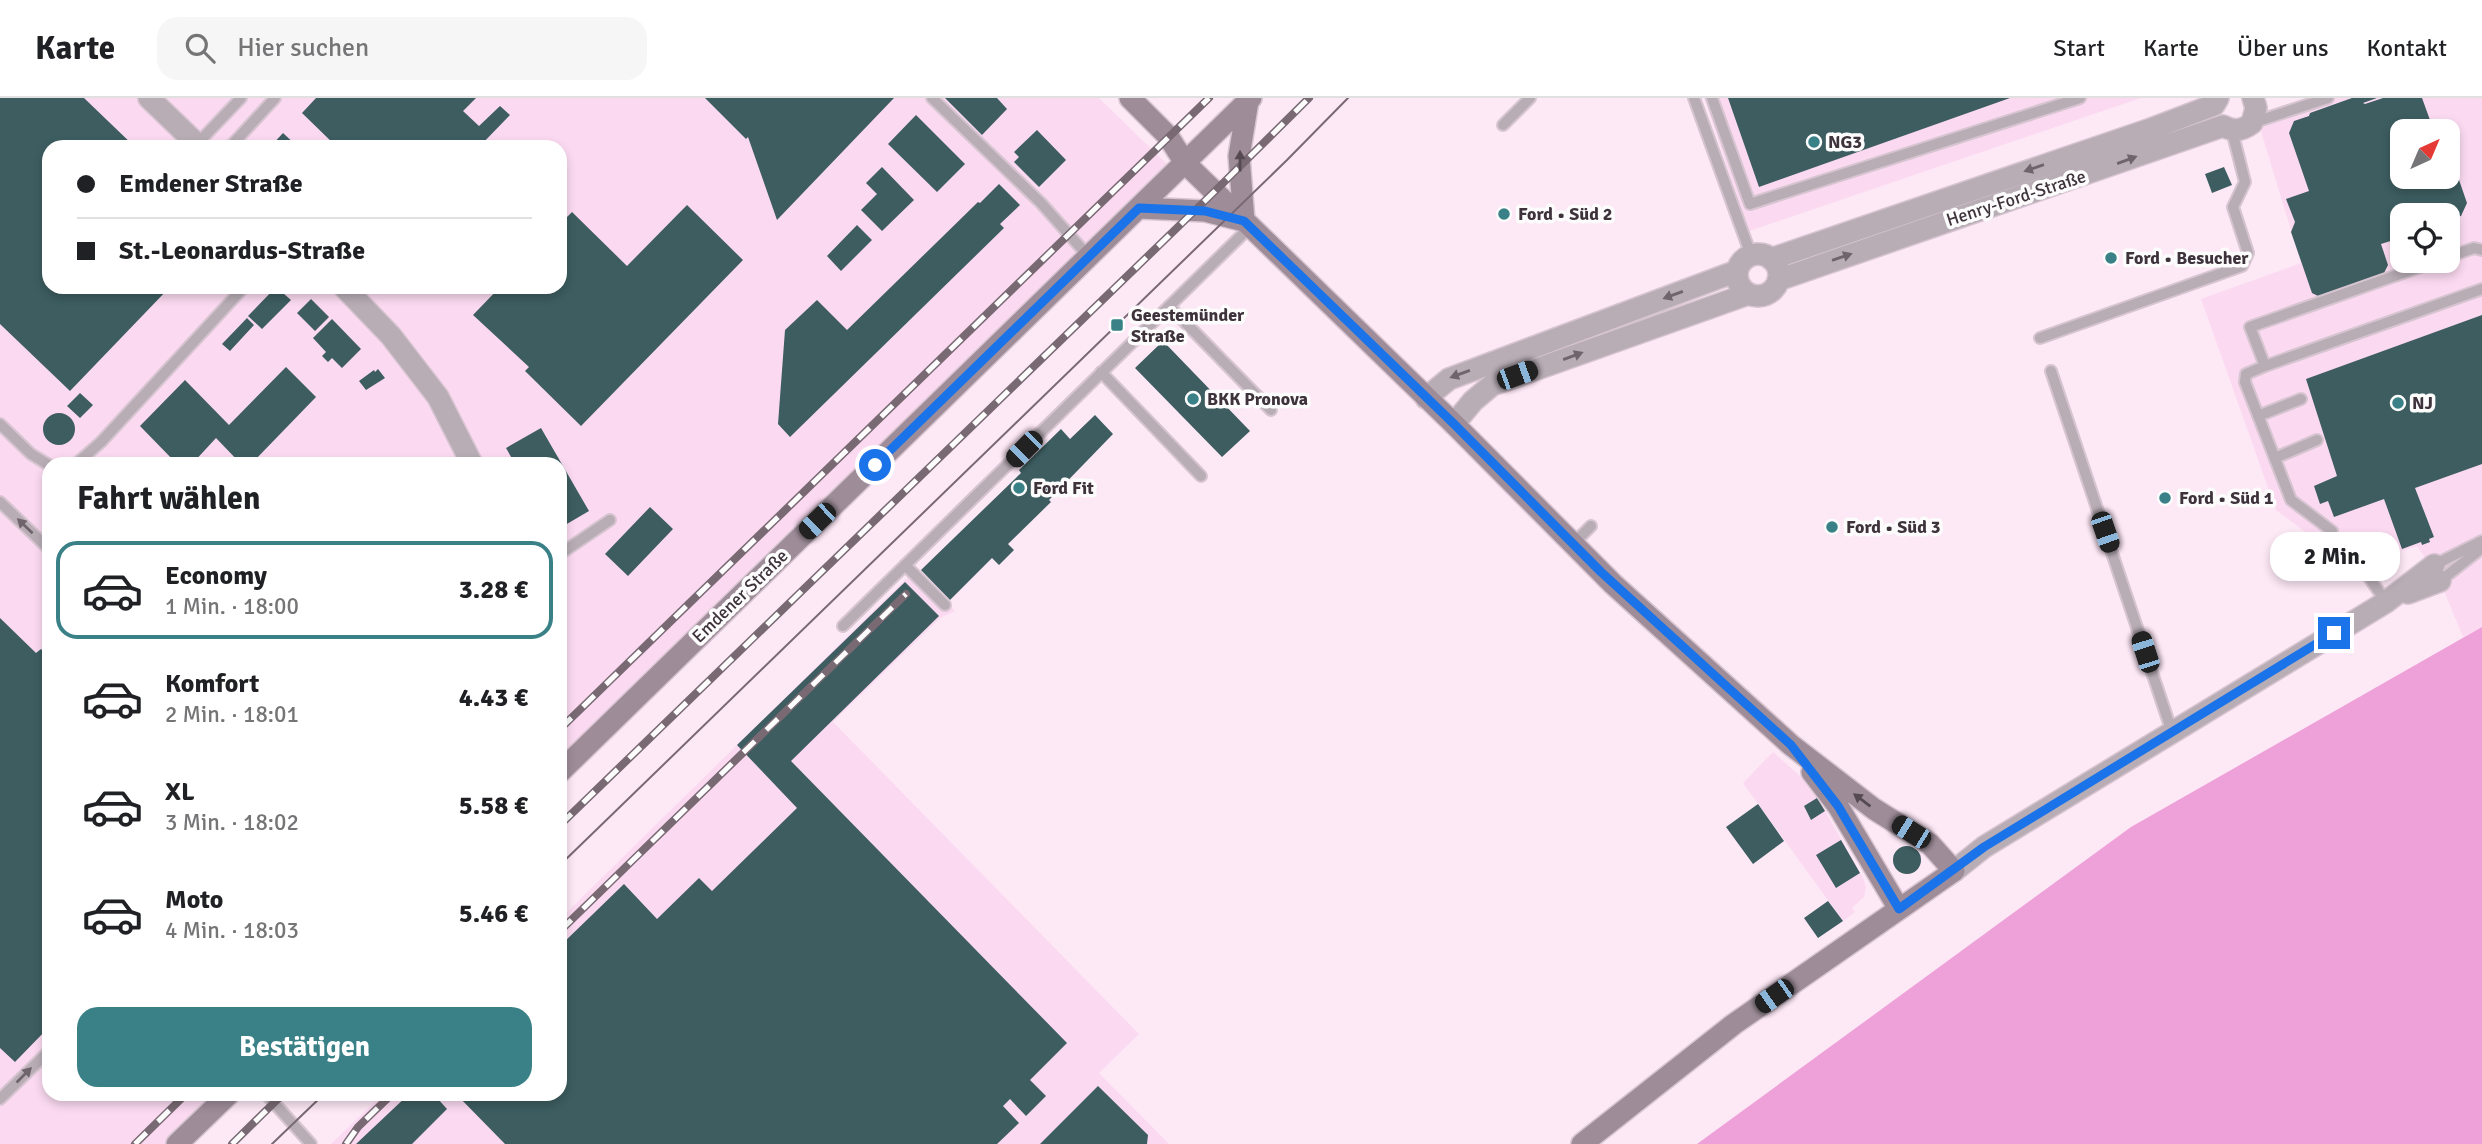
<!DOCTYPE html>
<html lang="de">
<head>
<meta charset="utf-8">
<style>
	:root { --surface:#fff; --page:#f6f6f6; --text:#202124; --muted:#757577; --line:#e0e0e0; --accent:#398187 }
	body { margin:0; font-family:Signika,sans-serif; background:var(--page); color:var(--text); height:100vh; display:flex; flex-direction:column; font-size:26px; white-space:nowrap }
	* { box-sizing:border-box; margin:0 }
	p { font-size:23px; color:var(--muted) }
	.icon { flex:none; width:38px; height:38px; fill:none; stroke:currentColor; stroke-width:2; stroke-linecap:round; stroke-linejoin:round }
	.map { position:relative; flex:1; overflow:hidden }
	.sheet { position:absolute; left:42px; top:359px; width:525px; height:644px; display:flex; flex-direction:column; background:var(--surface); border-radius:21px; box-shadow:0 4px 10px #0003 }
	.sheet>* { flex:none }
	.guide { position:absolute; left:42px; top:42px; width:525px; height:154px; border-radius:21px; box-shadow:0 4px 10px #0003; display:grid; align-content:center; height:154px; padding:0 35px; background:var(--surface) }
	.needle { width:46px; rotate:44deg }
	.controls { position:absolute; left:2390px; top:21px; display:grid; gap:14px }
	.controls a { display:grid; place-items:center; width:70px; height:70px; border-radius:14px; background:var(--surface); box-shadow:0 4px 10px #0003; font-size:35px }
	.end { position:absolute; width:32px; height:32px; margin:-16px; border:9px solid #1a73e8; background:#fff; box-shadow:0 0 0 4px #fff }
	.from { border-radius:50% }
	.bubble { position:absolute; height:49px; border-radius:21px; background:var(--surface); box-shadow:0 4px 10px #0003; font-size:23px; font-weight:800; line-height:49px; text-align:center }
	.car { position:absolute; width:21px; height:42px; margin:-21px -10px; border-radius:9px; box-shadow:0 0 5px 2px #0007; background:linear-gradient(#222 24%,#8ab4d8 0 40%,#222 0 76%,#8ab4d8 0 86%,#222 0) }
	.guide b { display:flex; align-items:center; gap:24px; height:66px; font-size:26px }
	.guide b+b { border-top:2px solid var(--line) }
	.guide i { width:18px; height:18px; background:var(--text) }
	ul { padding:0; list-style:none }
	li { display:flex; align-items:center; gap:21px; height:98px; margin:0 14px 10px; padding:0 21px; border:4px solid transparent; border-radius:21px }
	li div { flex:1 }
	li b { display:block; font-size:26px }
	li em { font-style:normal; font-weight:800 }
	li.current { border-color:var(--accent) }
	li>.icon { width:63px; height:63px; stroke-width:1.5 }
	h2 { padding:0 35px; font-size:32px; line-height:84px }
	.button { display:flex; gap:14px; margin-top:auto; padding:14px 35px }
	.button a { flex:1; height:80px; border-radius:21px; background:var(--accent); color:#fff; font-size:28px; font-weight:800; line-height:80px; text-align:center }
	header { display:flex; align-items:center; gap:42px; box-sizing:border-box; height:98px; padding:0 35px; background:var(--surface); border-bottom:2px solid var(--line) }
	header strong { font-size:33px }
	nav { display:flex; gap:38px; margin-inline-start:auto; font-size:24px }
	.search { width:490px; height:63px; background:var(--page); display:flex; align-items:center; gap:18px; box-sizing:border-box; padding:0 24px; border-radius:21px; color:var(--muted); font-size:26px }
	.map>svg:first-child { display:block }
	.built { fill:#fbdaf1; fill-rule:evenodd }
	.water { fill:#eea0d9 }
	.building { fill:#3d5d60 }
	.lines { fill:none; stroke-linecap:round; stroke-linejoin:round }
	.lane-casing { stroke:#d7c4d1; stroke-width:14 }
	.street-casing { stroke:#d7c4d1; stroke-width:24 }
	.secondary-casing { stroke:#d7c4d1; stroke-width:24 }
	.lane { stroke:#b8adb5; stroke-width:10 }
	.street { stroke:#b8adb5; stroke-width:21 }
	.secondary { stroke:#9e8d99; stroke-width:21 }
	.tram { stroke:#786973; stroke-width:2 }
	.rail-casing { stroke:#786973; stroke-width:8 }
	.rail { stroke:#fcfcfc; stroke-width:5; stroke-dasharray:16; stroke-linecap:butt }
	.oneway { fill:#6f646c }
	.oneway2 { fill:#564a52 }
	.route { stroke:#1a73e8; stroke-width:9 }
	.poi-dot { fill:#398187; stroke:#fcfcfc; stroke-width:2.5 }
	.labels { text-anchor:middle; stroke-width:7; stroke-linejoin:round; paint-order:stroke }
	.poi-label { font-size:18px; font-weight:bold; fill:#3e333b; stroke:#fcfcfc; text-anchor:start }
	.street-label { font-size:18px; fill:#3e333b; stroke:#fcfcfc }
</style>
</head>
<body>
<header>
<strong>Karte</strong>
<div class="search"><svg class="icon" aria-label="search" viewBox="0 0 24 24"><circle cx="10" cy="10" r="6"/><path d="M15 15l6 6"/></svg>Hier suchen</div>
<nav><a>Start</a><a>Karte</a><a>Über uns</a><a>Kontakt</a></nav>
</header>
<div class="map">
<svg width="2482" height="1046" viewBox="0 0 2482 1046">
	<rect width="100%" height="100%" fill="#fde8f6"/>
	<path class="built" d="M0,0H1099L1168,67L560,675V366H49V996H240L190,1046H0ZM49,49H560V189H49Z
		M1704,0H2141L1749,133Z
		M2309,0H2482V529L2463,539L2440,483L2417,448L2373,462L2324,448L2276,412L2201,201L2301,165L2260,30L2313,12ZM2403,33H2448V79H2403ZM2403,117H2448V163H2403Z
		M915,472L955,513L940,520L833,624L1139,936L1099,975L1169,1046H331L383,996H560V821Z
		M1773,654L1811,688L1863,780L1866,789L1864,799L1852,810L1855,814L1843,823L1743,685Z"/>
	<path class="water" d="M2482,529V1046H1697L2131,729Z"/>
	<path class="building" d="M0,0H84L135,49H49V189H170L70,293L0,226Z
		M316,0H476L463,13L479,28L500,8L510,17L479,49H337L302,15Z
		M705,0H894L777,122L748,39L746,41Z
		M945,0H997L1007,11L982,37Z
		M1728,0H2010L1759,89Z
		M2352,0H2377L2363,5L2365,6L2383,0H2422L2434,33H2403V79H2448L2449,53L2467,105L2461,118L2448,122V117H2403V139L2381,146L2388,167L2382,179L2322,200L2312,195L2291,134L2295,124L2286,101L2309,93L2289,35L2294,23L2309,18L2310,15Z
		M916,17L965,66L937,94L888,46Z
		M1037,32L1066,62L1039,89L1014,64L1019,59L1014,54Z
		M283,35L298,49H270Z
		M882,69L914,102L882,133L861,112L877,96L866,85Z
		M2224,69L2232,87L2212,95L2205,76Z
		M999,86L1020,107L1000,126L1004,130L790,339L778,326L785,232L817,202L847,232L978,104L980,105Z
		M687,107L743,162L581,328L525,273L529,269L473,217L500,189H560V126L572,114L627,168Z
		M857,127L872,142L841,173L827,158Z
		M276,189L291,202L262,231L248,218Z
		M311,201L329,219L315,233L297,215Z
		M2482,217V366L2415,390L2434,439L2429,441L2430,444L2422,447L2421,444L2402,451L2384,401L2334,419L2328,403L2320,406L2314,388L2337,378L2306,281Z
		M247,220L254,227L230,253L222,246Z
		M332,221L361,251L342,270L332,260L328,264L322,258L326,254L313,240Z
		M1163,243L1250,333L1222,359L1135,270Z
		M286,269L316,299L251,366H241L216,340L192,366H177L140,328L185,282L229,327Z
		M378,271L385,280L366,292L359,283L374,272L375,274Z
		M80,295L93,307L80,320L67,308Z
		M43 331a16 16 0 1 1 32 0a16 16 0 1 1-32 0Z
		M1095,317L1113,336L1049,402L1051,404L1008,446L1014,452L999,467L992,460L950,502L921,472L1021,375L1019,372L1061,331L1070,341Z
		M541,330L589,413L560,430V366H515L506,350Z
		M650,409L673,431L628,478L605,456Z
		M905,484L939,518L791,663L1067,945L1030,982L1046,998L1026,1018L1010,1001L1003,1008L1019,1025L997,1046H505L456,996H560V848L624,786L657,821L699,780L712,793L797,710L737,647Z
		M0,520L36,555L41,551L49,559V929L15,964L0,950Z
		M1817,700L1825,713L1811,722L1804,708Z
		M1758,706L1784,743L1753,766L1726,729Z
		M1841,742L1860,775L1836,790L1816,757Z
		M1893 762a14 14 0 1 1 28 0a14 14 0 1 1-28 0Z
		M1828,803L1843,823L1818,840L1804,820Z
		M1098,988L1148,1037L1147,1046H1040Z
		M409,996H444L438,1001L447,1011L412,1046H356Z"/>
	<g class="lines">
		<g class="lane-casing">
			<path id="lane" d="M932,0L1041,105L1089,159
				M1694,0L1751,157
				M1712,0L1750,106L2080,0
				M2252,25L2328,0
				M1503,27L1530,0
				M197,46L241,0
				M230,49L275,0
				M2448,159L2474,150L2482,152
				M2437,163L2250,229L2265,268L2482,191
				M1169,208L1271,312
				M2040,240L2242,168L2248,155L2233,109L2245,84L2232,33
				M2265,268L2246,276L2245,284L2291,402L2332,433
				M2051,273L2172,634
				M1101,274L1201,378
				M2258,318L2301,301
				M0,326L31,356L49,367
				M2275,360L2317,342
				M76,366L101,344L244,189
				M0,404L49,451
				M1573,446L1591,428
				M2349,450L2386,504
				M560,456L610,422
				M905,467L945,507
				M2434,467L2482,443
				M2440,483L2482,450
				M843,528L1250,129
				M266,996L311,1046
				M0,1001L49,953"/>
		</g>
		<g class="street-casing">
			<path id="street" d="M149,0L200,49
				M1737 177a21 21 0 1 1 42 0a21 21 0 1 1-42 0Z
				M1771,161L2151,31L2214,7L2218,0
				M1778,182L2223,28C2234,34 2242,33 2252,25L2256,10L2253,0
				M344,189L391,238L438,299L472,366
				M1426,300L1449,281L1737,173
				M1454,326L1473,303L1492,287L1748,196
				M2408,495L2440,483
				M1954,773L1984,749L2386,504L2434,467"/>
		</g>
		<g class="secondary-casing">
			<path id="secondary" d="M1130,0L1168,38L1185,65L1454,326L1613,486L1791,647L1874,711L1930,746L1954,773L1734,926L1582,1046
				M1139,110L1205,113L1244,123L1239,58L1248,3
				M560,674L1251,0
				M1812,674L1838,708L1899,811
				M177,1046L229,996"/>
		</g>
		<use href="#lane" class="lane"/>
		<use href="#street" class="street"/>
		<use href="#secondary" class="secondary"/>
		<path class="tram" d="M560,767L1287,62L1348,0
			M272,1046L324,996"/>
		<g class="rail-casing">
			<path id="rail" d="M560,631L1209,0
				M560,727L1214,94L1309,0
				M560,833L906,496
				M135,1046L186,996
				M232,1046L283,996
				M346,1046L358,1029L392,996"/>
		</g>
		<use href="#rail" class="rail"/>
	</g>
	<defs><path id="oneway-solid" d="M-6-.8H1V-3.2L6.5 0L1 3.2V.8H-6Z" transform="scale(1.75)"/></defs>
	<g class="oneway">
		<use href="#oneway-solid" transform="translate(2127 62) rotate(-20)"/>
		<use href="#oneway-solid" transform="translate(2034 70) rotate(161)"/>
		<use href="#oneway-solid" transform="translate(1842 159) rotate(-19)"/>
		<use href="#oneway-solid" transform="translate(1673 197) rotate(160)"/>
		<use href="#oneway-solid" transform="translate(1573 258) rotate(-20)"/>
		<use href="#oneway-solid" transform="translate(1460 276) rotate(160)"/>
		<use href="#oneway-solid" transform="translate(25 428) rotate(-136)"/>
		<use href="#oneway-solid" transform="translate(24 977) rotate(-45)"/>
	</g>
	<g class="oneway2">
		<use href="#oneway-solid" transform="translate(1240 63) rotate(-90)"/>
		<use href="#oneway-solid" transform="translate(1862 702) rotate(-143)"/>
	</g>
	<g class="lines">
		<path class="route" d="M875,367L1139,110L1205,113L1244,123L1454,326L1601,474L1791,647L1838,708L1899,811L1984,749L2334,535"/>
	</g>
	<g class="poi-dot">
		<circle cx="1814" cy="44" r="7"/>
		<circle cx="1504" cy="116" r="7"/>
		<circle cx="2111" cy="160" r="7"/>
		<rect x="1110" y="220" width="14" height="14" rx="3.5"/>
		<circle cx="1193" cy="301" r="7"/>
		<circle cx="2398" cy="305" r="7"/>
		<circle cx="1019" cy="390" r="7"/>
		<circle cx="2165" cy="400" r="7"/>
		<circle cx="1832" cy="429" r="7"/>
	</g>
	<g class="labels">
		<g class="poi-label">
			<text x="1828" y="50">NG3</text>
			<text x="1518" y="122">Ford • Süd 2</text>
			<text x="2125" y="166">Ford • Besucher</text>
			<text x="1131" y="223">Geestemünder<tspan x="1131" dy="21">Straße</tspan></text>
			<text x="1207" y="307">BKK Pronova</text>
			<text x="2412" y="311">NJ</text>
			<text x="1033" y="396">Ford Fit</text>
			<text x="2179" y="406">Ford • Süd 1</text>
			<text x="1846" y="435">Ford • Süd 3</text>
		</g>
		<g class="street-label">
			<text transform="translate(2016 100) rotate(-18)" y="6">Henry-Ford-Straße</text>
			<text transform="translate(740 498) rotate(-44)" y="6">Emdener Straße</text>
		</g>
	</g>
</svg>
<div class="controls">
<a><svg class="needle" viewBox="-14 -14 28 28"><path d="M0-13l5 13h-10z" fill="#e53935"/><path d="M0 13l5-13h-10z" fill="#757577"/></svg></a>
<a><svg class="icon" aria-label="locate" viewBox="0 0 24 24"><circle cx="12" cy="12" r="6"/><path d="M12 2v4M12 18v4M2 12h4M18 12h4"/></svg></a>
</div>
<i class="end from" style="left:875px;top:367px"></i>
<i class="end" style="left:2334px;top:535px"></i>
<div class="bubble" style="left:2270px;top:434px;width:130px">2 Min.</div>
<i class="car" style="left:1517px;top:277px;rotate:70deg"></i>
<i class="car" style="left:1024px;top:351px;rotate:225deg"></i>
<i class="car" style="left:817px;top:423px;rotate:226deg"></i>
<i class="car" style="left:2105px;top:434px;rotate:161deg"></i>
<i class="car" style="left:2145px;top:554px;rotate:342deg"></i>
<i class="car" style="left:1911px;top:734px;rotate:302deg"></i>
<i class="car" style="left:1774px;top:898px;rotate:235deg"></i>
<div class="guide">
<b><i class="from"></i>Emdener Straße</b>
<b><i></i>St.-Leonardus-Straße</b>
</div>
<section class="sheet">
<h2>Fahrt wählen</h2>
<ul>
<li class="current"><svg class="icon" aria-label="car" viewBox="0 0 24 24"><path d="M5 17H2v-5l4-1 3-4h7l3 4 3 1v5h-3M9 17h6M6 11h13"/><circle cx="7" cy="17" r="2"/><circle cx="17" cy="17" r="2"/></svg><div><b>Economy</b><p>1 Min. · 18:00</p></div><em>3.28 €</em></li>
<li><svg class="icon" aria-label="car" viewBox="0 0 24 24"><path d="M5 17H2v-5l4-1 3-4h7l3 4 3 1v5h-3M9 17h6M6 11h13"/><circle cx="7" cy="17" r="2"/><circle cx="17" cy="17" r="2"/></svg><div><b>Komfort</b><p>2 Min. · 18:01</p></div><em>4.43 €</em></li>
<li><svg class="icon" aria-label="car" viewBox="0 0 24 24"><path d="M5 17H2v-5l4-1 3-4h7l3 4 3 1v5h-3M9 17h6M6 11h13"/><circle cx="7" cy="17" r="2"/><circle cx="17" cy="17" r="2"/></svg><div><b>XL</b><p>3 Min. · 18:02</p></div><em>5.58 €</em></li>
<li><svg class="icon" aria-label="car" viewBox="0 0 24 24"><path d="M5 17H2v-5l4-1 3-4h7l3 4 3 1v5h-3M9 17h6M6 11h13"/><circle cx="7" cy="17" r="2"/><circle cx="17" cy="17" r="2"/></svg><div><b>Moto</b><p>4 Min. · 18:03</p></div><em>5.46 €</em></li>
</ul>
<div class="button"><a>Bestätigen</a></div>
</section>
</div>
</body>
</html>
